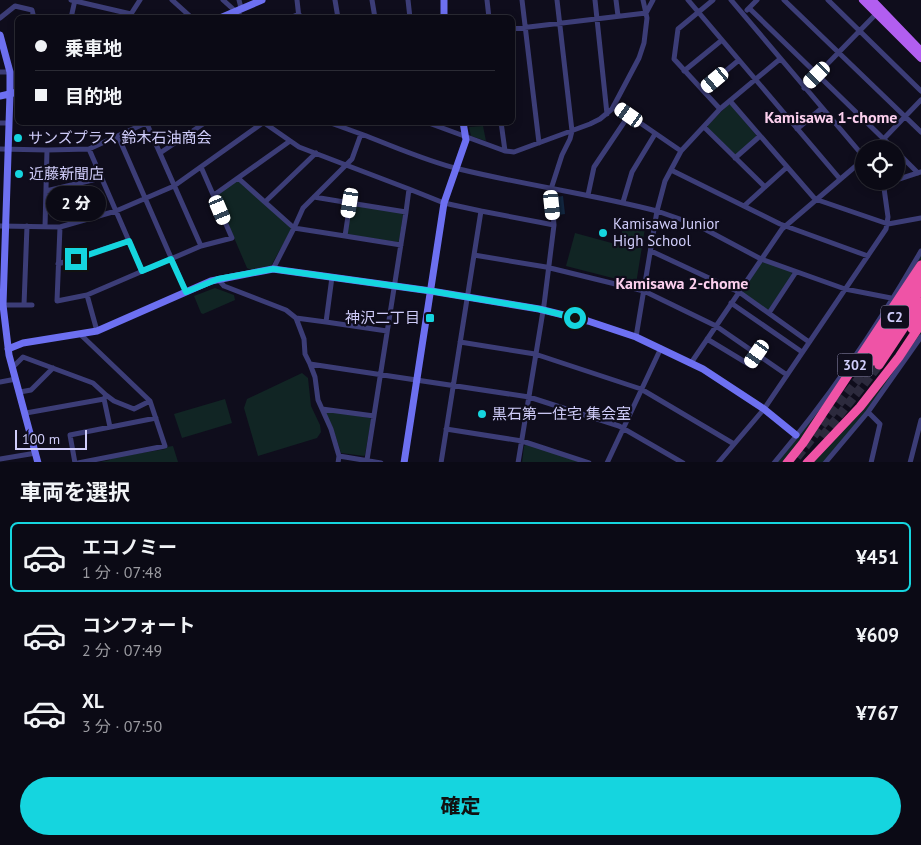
<!DOCTYPE html>
<html lang="ja">
<head>
<meta charset="utf-8">
<style>
	:root { --surface:#0b0a15; --page:#14131e; --text:#f1f3f6; --muted:#9a9aa0; --line:#2b2b34; --accent:#15d5df }
	body { margin:0; font-family:"PT Sans","Noto Sans JP",sans-serif; background:var(--page); color:var(--text); height:100vh; display:flex; flex-direction:column; font-size:19px; white-space:nowrap }
	* { box-sizing:border-box; margin:0 }
	p { font-size:16px; color:var(--muted) }
	.icon { flex:none; width:28px; height:28px; fill:none; stroke:currentColor; stroke-width:2; stroke-linecap:round; stroke-linejoin:round }
	.map { position:relative; height:462px; overflow:hidden }
	.side { display:flex; flex-direction:column; background:var(--surface); flex:1 }
	.side>* { flex:none }
	.guide { position:absolute; left:15px; top:15px; width:500px; height:110px; border-radius:8px; box-shadow:0 2px 8px #0003,0 0 0 1px var(--line); display:grid; align-content:center; height:110px; padding:0 20px; background:var(--surface) }
	.controls { position:absolute; left:855px; top:140px; display:grid; gap:10px }
	.controls a { display:grid; place-items:center; width:50px; height:50px; border-radius:50%; background:var(--surface); box-shadow:0 2px 8px #0003,0 0 0 1px var(--line); font-size:25px }
	.scale { position:absolute; left:15px; bottom:12px; width:72px; box-sizing:border-box; padding-left:5px; border:2px solid #d0cdfa; border-top:0; font-size:14px; line-height:18px; white-space:nowrap; color:#d0cdfa; -webkit-text-stroke:4px #0f0d1c; paint-order:stroke }
	.end { position:absolute; width:22px; height:22px; margin:-11px; border:6px solid #15d5df; background:#111; box-shadow:0 0 0 2px #111 }
	.from { border-radius:50% }
	.bubble { position:absolute; height:35px; border-radius:18px; background:var(--surface); box-shadow:0 2px 8px #0003,0 0 0 1px var(--line); font-size:16px; font-weight:800; line-height:35px; text-align:center }
	.car { position:absolute; width:15px; height:30px; margin:-15px -8px; border-radius:6px; box-shadow:0 0 4px 1px #0007; background:linear-gradient(#fff 24%,#345 0 40%,#fff 0 76%,#345 0 86%,#fff 0) }
	.guide b { display:flex; align-items:center; gap:18px; height:48px; font-size:19px }
	.guide b+b { border-top:1px solid var(--line) }
	.guide i { width:12px; height:12px; background:var(--text) }
	ul { padding:0; list-style:none }
	li { display:flex; align-items:center; gap:15px; height:70px; margin:0 10px 8px; padding:0 10px; border:2px solid transparent; border-radius:8px }
	li div { flex:1 }
	li b { display:block; font-size:19px }
	li em { font-style:normal; font-weight:800 }
	li.current { border-color:var(--accent) }
	li>.icon { width:45px; height:45px; stroke-width:1.5 }
	h2 { padding:0 20px; font-size:22px; line-height:60px }
	.cta { display:flex; gap:10px; margin-top:auto; padding:10px 20px }
	.cta a { flex:1; height:58px; border-radius:30px; background:var(--accent); color:#111; font-size:20px; font-weight:800; line-height:58px; text-align:center }
	.map>svg:first-child { display:block }
	.green { fill:#112524 }
	.water { fill:#122741 }
	.lines { fill:none; stroke-linecap:round; stroke-linejoin:round }
	.highway-tunnel { stroke:#2c2a3d; stroke-width:9; stroke-dasharray:9 4.5; stroke-linecap:butt }
	.street { stroke:#3c3d77; stroke-width:5 }
	.secondary { stroke:#6d70f1; stroke-width:7 }
	.primary { stroke:#b25ef0; stroke-width:8 }
	.highway { stroke:#ef53a6; stroke-width:9 }
	.route { stroke:#15d5df; stroke-width:6 }
	.poi-dot { fill:#15d5df; stroke:#0f0d1c; stroke-width:2 }
	.labels { text-anchor:middle; stroke-width:4.5; stroke-linejoin:round; paint-order:stroke }
	.shield { fill:#0f0d1c; stroke:#9693b7; stroke-width:1 }
	.shield-label { font-size:14px; font-weight:bold; fill:#d0cdfa }
	.poi-label { font-size:15px; fill:#d0cdfa; stroke:#0f0d1c; text-anchor:start }
	.neighbourhood-label { font-size:16px; font-weight:bold; fill:#fbcfed; stroke:#0f0d1c }
</style>
</head>
<body>
<div class="map">
<svg width="921" height="463" viewBox="0 0 921 463">
	<rect width="100%" height="100%" fill="#0f0d1c"/>
	<path class="green" d="M728,105H731L756,135V137L737,154H734L708,128V125Z
		M483,126L486,141L471,136L469,127Z
		M237,181L240,182L291,227V230L271,266L251,270L247,268L217,198L218,194Z
		M354,205L402,213L403,215L399,241L398,242L349,235L347,233L351,207Z
		M624,223L645,228L636,284L566,266L575,233L619,245Z
		M921,254V259C878,328 833,398 783,462L776,463L822,403Z
		M764,262L791,271L792,275L769,309H766L743,293V290L761,263Z
		M215,288L234,295L235,300L203,314L201,313L194,296Z
		M921,330V335L866,412L823,462L812,463Z
		M302,373L308,378L311,406L320,425L321,432L317,438L258,456L244,408L247,399Z
		M225,399L232,423L182,438L174,414Z
		M328,411L370,418L371,420L365,455L364,456L341,453L333,428L326,414Z
		M527,444L582,463H522L524,446Z
		M173,446L178,462L95,463L110,460V458L166,449V447Z"/>
	<path class="water" d="M563,196L565,214L558,215L556,197Z"/>
	<g class="lines">
		<path class="highway-tunnel" d="M854,377L868,357
			M822,437L879,365
			M797,457L873,361"/>
		<path class="street" d="M71,0L131,14L140,0
			M172,0L192,18
			M223,0L243,18
			M239,0L241,8
			M297,0L299,18
			M335,0L338,18
			M372,0L375,18
			M408,0L410,18
			M487,0L489,18
			M522,0L539,143
			M595,0L607,114
			M616,0L618,16
			M688,0L840,179
			M713,0L678,29L674,59L720,109
			M731,0L864,157
			M784,0L921,132
			M828,0L921,91
			M749,8L894,149
			M747,10L757,0
			M0,18L15,6L32,10L34,18
			M71,18L75,0
			M290,18L299,14
			M512,29L646,13L653,0
			M780,59L720,109L681,151L665,181L657,211L697,225L761,259L845,289L891,298
			M684,71L722,40
			M0,72H10
			M804,88L877,13
			M703,90L739,60
			M730,101L815,199L888,224L921,218
			M614,105L681,151
			M328,122L361,134
			M426,122L505,151L514,152L590,124L600,119L612,109L639,58L644,43L647,18L643,0
			M501,122L505,151
			M0,123H9
			M147,124L201,246
			M704,127L765,187
			M797,129L822,108
			M118,136L186,292
			M0,149L47,150L89,149L148,122
			M89,149L142,271
			M874,149L921,100
			M896,151L918,173
			M160,153L206,122
			M735,158L760,136
			M671,170L780,224L868,256
			M238,178L294,228L303,208L346,165L299,147L263,122
			M896,180L921,172
			M884,184L892,181
			M409,189L346,165L352,159L361,134C393,146 426,161 459,169C524,185 592,194 657,211L636,337
			M46,191L101,178
			M214,195L290,141
			M588,195L594,167L629,115
			M314,197L350,203
			M265,202L316,153
			M623,202L632,172L655,134
			M744,206L786,168
			M481,211L554,225
			M0,226L60,227L116,211L174,186L264,122
			M45,227L47,150
			M60,227L57,301L87,295L201,246L232,238L201,167
			M345,236L401,245
			M651,251L739,292L809,342
			M474,255L546,267L644,291L716,326L787,375
			M58,264L129,241
			M273,269L294,228L345,236L350,203L406,212L409,189L444,203L481,211L441,463
			M332,277L326,322L387,331
			M218,279L224,286L286,310L296,318L304,339L305,354L310,364
			M87,295L97,331
			M731,303L802,352
			M3,305H32
			M24,305L27,226
			M769,313L796,272
			M296,318L326,322
			M707,339L750,365L757,354
			M460,342L535,354L641,389L734,444
			M691,363L782,229L864,159
			M12,368L23,357L93,383L106,395
			M0,382L16,379
			M20,392L31,390L53,368
			M104,399L110,427
			M322,409L374,416
			M868,412L880,424L871,463
			M26,413L104,399L106,395L114,401L134,409L150,401L80,334
			M446,429L522,441L589,463
			M339,456L331,429L318,400L315,377L310,364L529,397L619,426L683,463
			M0,459L36,453
			M367,460L406,212
			M75,463L70,435L156,418
			M78,463L165,446L150,401
			M338,463L339,456L381,463
			M518,463L544,305L554,225L551,189L562,155L570,139L572,131L557,0
			M607,463L661,348
			M718,463L764,409L886,229L888,217L883,181
			M774,463C829,398 879,324 921,251
			M825,463L868,412L921,337
			M910,463L921,420"/>
		<path class="secondary" d="M220,18L262,0
			M444,18V0
			M0,35L10,72V94L3,305L9,355L38,463
			M0,96L18,92
			M8,349L23,343L97,331L211,281L273,269L431,291L539,309L588,321L636,337L703,369L764,409L796,435
			M404,463L444,203L466,140L463,122"/>
		<path class="primary" d="M863,0L921,58
			M872,0L921,51"/>
		<path class="highway" d="M912,329L921,314
			M872,350L921,276
			M873,361L921,289
			M879,365L921,302
			M787,463L803,443L921,265
			M807,463L860,407L899,357L921,324"/>
	</g>
	<g class="lines">
		<path class="route" d="M76,259L129,241L142,271L171,259L186,292L218,279L273,269L431,291L539,309L575,318"/>
	</g>
	<g class="poi-dot">
		<circle cx="18" cy="138" r="5"/>
		<circle cx="19" cy="174" r="5"/>
		<circle cx="603" cy="233" r="5"/>
		<rect x="425" y="313" width="10" height="10" rx="2.5"/>
		<circle cx="482" cy="414" r="5"/>
	</g>
	<g class="labels">
		<g class="shield">
			<rect x="881" y="305.5" width="28" height="23" rx="4"/>
			<rect x="837.5" y="353.5" width="35" height="23" rx="4"/>
		</g>
		<g class="shield-label">
			<text x="895" y="322">C2</text>
			<text x="855" y="370">302</text>
		</g>
		<g class="poi-label">
			<text x="28" y="143">サンズプラス 鈴木石油商会</text>
			<text x="29" y="179">近藤新聞店</text>
			<text x="613" y="229">Kamisawa Junior<tspan x="613" dy="17">High School</tspan></text>
			<text x="420" y="323" text-anchor="end">神沢二丁目</text>
			<text x="492" y="419">黒石第一住宅 集会室</text>
		</g>
		<g class="neighbourhood-label">
			<text x="831" y="123">Kamisawa 1-chome</text>
			<text x="682" y="289">Kamisawa 2-chome</text>
		</g>
	</g>
</svg>
<div class="controls">
<a><svg class="icon" aria-label="locate" viewBox="0 0 24 24"><circle cx="12" cy="12" r="6"/><path d="M12 2v4M12 18v4M2 12h4M18 12h4"/></svg></a>
</div>
<div class="scale">100 m</div>
<i class="end from" style="left:575px;top:318px"></i>
<i class="end" style="left:76px;top:259px"></i>
<div class="bubble" style="left:46px;top:186px;width:60px">2 分</div>
<i class="car" style="left:817px;top:75px;rotate:225deg"></i>
<i class="car" style="left:715px;top:80px;rotate:230deg"></i>
<i class="car" style="left:629px;top:115px;rotate:305deg"></i>
<i class="car" style="left:350px;top:203px;rotate:189deg"></i>
<i class="car" style="left:552px;top:205px;rotate:174deg"></i>
<i class="car" style="left:220px;top:210px;rotate:157deg"></i>
<i class="car" style="left:757px;top:354px;rotate:215deg"></i>
<div class="guide">
<b><i class="from"></i>乗車地</b>
<b><i></i>目的地</b>
</div>
</div>
<section class="side">
<h2>車両を選択</h2>
<ul>
<li class="current"><svg class="icon" aria-label="car" viewBox="0 0 24 24"><path d="M5 17H2v-5l4-1 3-4h7l3 4 3 1v5h-3M9 17h6M6 11h13"/><circle cx="7" cy="17" r="2"/><circle cx="17" cy="17" r="2"/></svg><div><b>エコノミー</b><p>1 分 · 07:48</p></div><em>¥451</em></li>
<li><svg class="icon" aria-label="car" viewBox="0 0 24 24"><path d="M5 17H2v-5l4-1 3-4h7l3 4 3 1v5h-3M9 17h6M6 11h13"/><circle cx="7" cy="17" r="2"/><circle cx="17" cy="17" r="2"/></svg><div><b>コンフォート</b><p>2 分 · 07:49</p></div><em>¥609</em></li>
<li><svg class="icon" aria-label="car" viewBox="0 0 24 24"><path d="M5 17H2v-5l4-1 3-4h7l3 4 3 1v5h-3M9 17h6M6 11h13"/><circle cx="7" cy="17" r="2"/><circle cx="17" cy="17" r="2"/></svg><div><b>XL</b><p>3 分 · 07:50</p></div><em>¥767</em></li>
</ul>
<div class="cta"><a>確定</a></div>
</section>
</body>
</html>
